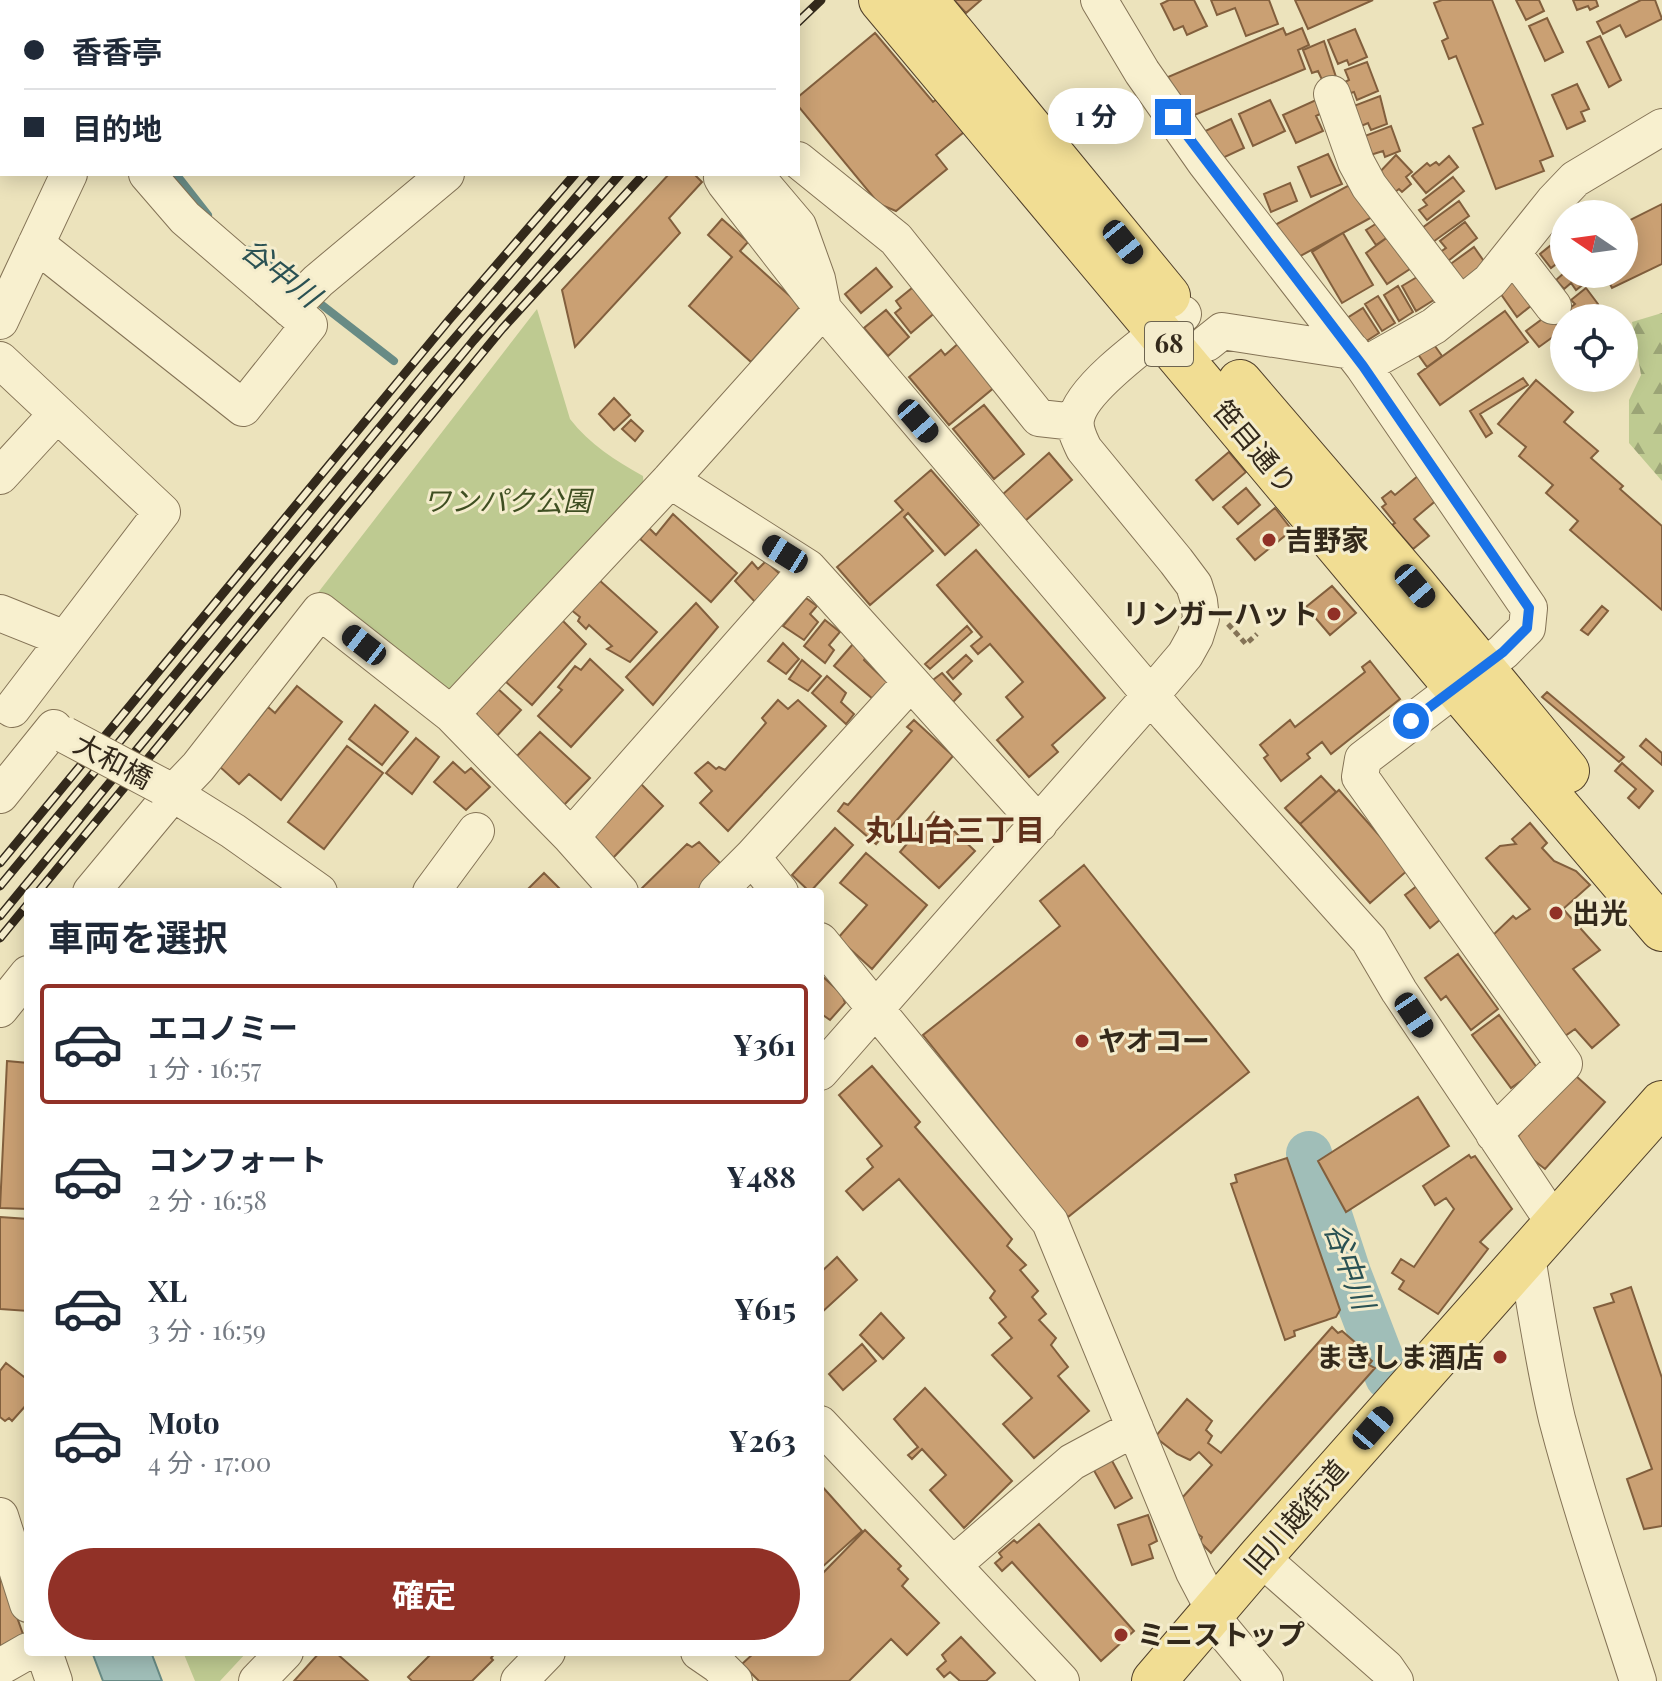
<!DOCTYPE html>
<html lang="ja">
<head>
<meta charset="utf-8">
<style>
	:root { --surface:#fff; --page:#f2f2f3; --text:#1f2937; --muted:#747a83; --line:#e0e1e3; --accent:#913127 }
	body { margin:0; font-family:"Playfair Display","Noto Sans JP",serif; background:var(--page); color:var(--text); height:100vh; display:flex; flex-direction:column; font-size:30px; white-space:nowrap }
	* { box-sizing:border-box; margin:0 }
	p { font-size:26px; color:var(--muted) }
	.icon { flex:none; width:44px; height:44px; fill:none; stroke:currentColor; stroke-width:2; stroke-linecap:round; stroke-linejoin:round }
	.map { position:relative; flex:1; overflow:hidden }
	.details { position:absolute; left:24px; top:888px; width:800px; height:768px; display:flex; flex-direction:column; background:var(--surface); border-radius:8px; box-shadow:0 4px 20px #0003 }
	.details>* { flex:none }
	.banner { position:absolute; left:0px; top:0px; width:800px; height:176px; box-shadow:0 4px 20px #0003; display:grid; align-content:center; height:176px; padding:0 24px; background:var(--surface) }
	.needle { width:52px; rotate:283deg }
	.tools { position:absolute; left:1550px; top:200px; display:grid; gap:16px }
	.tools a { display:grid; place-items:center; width:88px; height:88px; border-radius:50%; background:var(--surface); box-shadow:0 4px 20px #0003; font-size:40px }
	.end { position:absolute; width:36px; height:36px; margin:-18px; border:10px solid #1a73e8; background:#fff; box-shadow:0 0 0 4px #fff }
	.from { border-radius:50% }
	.bubble { position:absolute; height:56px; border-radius:28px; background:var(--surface); box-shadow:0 4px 20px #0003; font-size:26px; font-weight:700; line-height:56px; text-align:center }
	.car { position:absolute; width:24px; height:48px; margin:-24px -12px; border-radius:10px; box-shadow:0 0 6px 2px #0007; background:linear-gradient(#222 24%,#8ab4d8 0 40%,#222 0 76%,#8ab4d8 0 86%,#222 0) }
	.banner b { display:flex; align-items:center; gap:28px; height:76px; font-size:30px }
	.banner b+b { border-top:2px solid var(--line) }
	.banner i { width:20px; height:20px; background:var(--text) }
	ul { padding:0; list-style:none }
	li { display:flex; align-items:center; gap:24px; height:120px; margin:0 16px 12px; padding:0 8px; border:4px solid transparent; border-radius:8px }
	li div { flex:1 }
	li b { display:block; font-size:30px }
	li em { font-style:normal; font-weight:700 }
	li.active { border-color:var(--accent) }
	li>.icon { width:72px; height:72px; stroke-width:1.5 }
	h2 { padding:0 24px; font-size:36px; line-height:96px }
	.action { display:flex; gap:16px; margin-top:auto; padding:16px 24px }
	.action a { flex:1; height:92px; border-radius:48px; background:var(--accent); color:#fff; font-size:32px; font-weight:700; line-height:92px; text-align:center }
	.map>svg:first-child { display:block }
	.forest { fill:url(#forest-firs) }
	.park { fill:#beca91 }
	.water { fill:#a0beb8; stroke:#688b85; stroke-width:2 }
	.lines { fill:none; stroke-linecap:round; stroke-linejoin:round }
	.stream { stroke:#688b85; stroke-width:8 }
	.river { stroke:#a0beb8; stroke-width:46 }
	.building { fill:#caa073; stroke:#825f3d; stroke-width:2 }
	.minor-casing { stroke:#847356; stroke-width:38 }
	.major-casing { stroke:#51402b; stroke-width:46 }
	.path { stroke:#847356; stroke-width:5; stroke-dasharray:6 4; stroke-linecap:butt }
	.minor { stroke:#f8f0cf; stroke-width:36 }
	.major { stroke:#f1dd93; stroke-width:44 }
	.rail-casing { stroke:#33291b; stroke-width:9 }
	.rail { stroke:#f4eccc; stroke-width:6; stroke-dasharray:18; stroke-linecap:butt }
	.minor-bridge-casing { stroke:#847356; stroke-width:38; stroke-linecap:butt }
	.minor-bridge { stroke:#f8f0cf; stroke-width:36 }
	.route { stroke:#1a73e8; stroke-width:10 }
	.poi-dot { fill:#913127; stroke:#f4eccc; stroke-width:3 }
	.labels { text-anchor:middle; stroke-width:6; stroke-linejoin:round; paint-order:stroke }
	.shield { fill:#f4eccc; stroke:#6d6450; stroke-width:2 }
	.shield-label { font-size:26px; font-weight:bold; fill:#33291b }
	.street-label { font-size:28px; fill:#33291b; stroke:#f4eccc }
	.park-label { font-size:28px; font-style:italic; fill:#3f4f22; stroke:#f4eccc }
	.poi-label { font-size:28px; font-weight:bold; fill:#33291b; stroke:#f4eccc; text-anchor:start }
	.water-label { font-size:30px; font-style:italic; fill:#2a5153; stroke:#f4eccc }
	.neighbourhood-label { font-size:30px; font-weight:bold; fill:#5f301b; stroke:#f4eccc }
</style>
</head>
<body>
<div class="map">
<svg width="1662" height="1681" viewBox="0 0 1662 1681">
	<defs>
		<pattern id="forest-firs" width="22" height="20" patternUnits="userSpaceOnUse" patternTransform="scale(2)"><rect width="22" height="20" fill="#beca91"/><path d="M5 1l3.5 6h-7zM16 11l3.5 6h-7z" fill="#9ba476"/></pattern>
	</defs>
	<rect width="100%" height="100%" fill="#ece3bc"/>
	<path class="forest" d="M1662,313V481L1629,443V400L1641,375L1632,322Z"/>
	<path class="park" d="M537,309L570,419C589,444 616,461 643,476L644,488L455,696L317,594Z
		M183,1652H247L220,1681H195Z"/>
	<path class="water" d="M92,1652H151L162,1681H103Z"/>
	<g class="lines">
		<path class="stream" d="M29,0L31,2
			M176,174L208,215
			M249,250L299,287
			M313,298L394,361"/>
		<path class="river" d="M1309,1154L1348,1273L1388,1377"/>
	</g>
	<path class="building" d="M954,0H981L966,13Z
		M1169,0H1194L1207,26L1187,35L1183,26L1174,30L1161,4Z
		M1211,0H1269L1278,24L1246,36L1235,8L1217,15Z
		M1295,0H1373L1308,29Z
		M1442,0H1492L1553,156L1540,161L1544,171L1496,189L1473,128L1483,124L1456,56L1449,59L1442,41L1448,38L1434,3Z
		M1516,0H1539L1544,11L1526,20Z
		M1573,0H1596L1598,6L1590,10L1588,6L1577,10Z
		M1641,0H1655L1662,19L1626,37L1620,25L1603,34L1597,22Z
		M1547,18L1563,52L1545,61L1529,26Z
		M1283,28L1286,35L1302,28L1309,45L1298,50L1305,69L1185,119L1168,77Z
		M1355,29L1367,57L1349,65L1347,60L1338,64L1328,40Z
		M875,33L933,102L937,99L964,132L936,155L947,169L896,211L879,204L798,106V97Z
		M1600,36L1621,80L1609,87L1587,42Z
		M1324,41L1336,77L1323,82L1318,71L1312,73L1303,50Z
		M1367,62L1378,91L1357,100L1354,92L1347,94L1343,83L1349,80L1345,70Z
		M1577,84L1589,109L1581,112L1585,121L1567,129L1552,95Z
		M1380,96L1387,124L1371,130L1368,123L1359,127L1351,107Z
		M1270,100L1285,131L1253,146L1239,114Z
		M1316,100L1322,113L1316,116L1323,131L1296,143L1283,115Z
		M1231,119L1244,148L1214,162L1201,133Z
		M1391,126L1400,151L1385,157L1383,151L1364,157L1357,139Z
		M1328,154L1342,184L1311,197L1298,167Z
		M1396,155L1412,172L1406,177L1411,184L1402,192L1399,189L1391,195L1375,177Z
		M1449,156L1458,167L1426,193L1412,176L1427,163L1430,166L1436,162L1439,165Z
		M669,174H694L702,182L669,218L680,233L575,347L562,290Z
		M1453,177L1464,191L1427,220L1419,210L1427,205L1423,200Z
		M1355,182L1374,216L1293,260L1275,225Z
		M1290,183L1297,201L1271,212L1264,194Z
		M1459,201L1469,216L1433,242L1422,228Z
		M1662,204V264L1612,288L1605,274H1624V223Z
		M722,219L748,242L740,251L801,306L751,362L689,306L732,257L708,235Z
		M1382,220L1392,234L1376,245L1366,230Z
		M1465,222L1477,238L1443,265L1436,255L1446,248L1440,241Z
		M1343,233L1373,285L1342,303L1312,252Z
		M1392,234L1413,267L1387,284L1366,253Z
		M1561,237L1564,241V258L1551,268L1540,254Z
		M1474,247L1488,267L1464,284L1445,268Z
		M876,268L892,287L861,313L845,294Z
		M1564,273L1584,274L1589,280L1576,290L1571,283L1564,289L1556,280Z
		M1422,274L1437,298L1416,311L1402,286Z
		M1514,279L1532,305L1517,317L1498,290Z
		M917,284L938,310L911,333L895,313L901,308L896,301Z
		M1398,286L1413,312L1399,321L1384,295Z
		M1586,288L1598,304L1580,318H1572L1566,311L1575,304L1571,300Z
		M1378,296L1395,323L1382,331L1365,304Z
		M1363,308L1379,333L1357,347L1336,325Z
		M886,310L909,337L888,356L864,328Z
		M1505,311L1528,342L1440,405L1418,374Z
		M1549,314L1561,331L1539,347L1526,331Z
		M1430,339L1442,356L1427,367L1415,350Z
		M960,342L996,386L949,425L909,377L941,350L945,355Z
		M1523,378L1528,385L1480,414L1492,433L1486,437L1470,411Z
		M1536,380L1573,412L1564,422L1598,451L1591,458L1623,486L1620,489L1662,526V610L1570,530L1578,521L1546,493L1553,485L1519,456L1526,447L1498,424Z
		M614,398L630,415L614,430L599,414Z
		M984,405L1024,454L994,479L953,429Z
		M631,420L643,431L635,441L622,429Z
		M1229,452L1246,472L1213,500L1196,480Z
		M1049,453L1072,480L1025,521L1002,495Z
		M931,470L979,525L945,555L908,513L904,517L933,551L870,605L837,567L903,510L895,501Z
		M1419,475L1445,493L1414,519L1429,536L1413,549L1392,525L1395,523L1382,507L1386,504L1382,498L1391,491L1395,495Z
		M1246,488L1260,505L1238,524L1223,507Z
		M1275,508L1292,530L1255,560L1237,539Z
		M673,514L737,573L711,602L640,539L649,528L656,535Z
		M976,550L1105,698L1052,745L1058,752L1029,777L997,740L1023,717L1006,697L1023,682L990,644L978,654L971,646L982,637L937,585Z
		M766,561L785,579L756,603L735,581L752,562L758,569Z
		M598,579L657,632L630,662L607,649L612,646L589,625L586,629L578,621L580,617L570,609Z
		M1332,586L1356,613L1330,635L1306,607Z
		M806,598L817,606L810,614L818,622L804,640L783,626Z
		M696,603L718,627L653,705L626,677Z
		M1602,606L1608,611L1588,635L1581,630Z
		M562,620L586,644L532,705L506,682Z
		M825,620L840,632L829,645L834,650L825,663L804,646Z
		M967,626L972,632L930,669L925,664Z
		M783,643L799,659L786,674L768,661Z
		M853,644L867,655L864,660L888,683L873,699L834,666Z
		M966,655L972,661L953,679L947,672Z
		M590,659L623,690L571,747L538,716L562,690L558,687L575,666L581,670Z
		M802,660L821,676L808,691L789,679Z
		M1370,661L1400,699L1331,754L1322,742L1307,754L1310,758L1281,781L1264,758L1268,755L1260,745L1290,720L1295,727L1365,672L1362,667Z
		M942,673L961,694L953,702L933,680Z
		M827,676L846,693L841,702L854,714L846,724L812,693Z
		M297,686L342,722L281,800L249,774L239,784L220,767L268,707L275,713Z
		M497,688L521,710L494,739L476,722L477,711Z
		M1547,692L1624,757L1619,762L1542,697Z
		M778,700L788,709L798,700L826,726L728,831L700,803L712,791L695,773L708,762L716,769L719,767L725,770L766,723L762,718Z
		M375,705L408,732L382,765L349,739Z
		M914,720L953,756L876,844L838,811L844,803L848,805L912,731L907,727Z
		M540,732L590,778L564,805L515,758Z
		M416,738L439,757L412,794L386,773Z
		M1646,739L1662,753V765L1640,746Z
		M347,746L383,773L324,849L288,822Z
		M453,762L465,773L471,768L490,787L466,810L434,782Z
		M1622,763L1653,791L1639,808L1628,798L1636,789L1615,771Z
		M1321,776L1336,792L1300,824L1285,808Z
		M640,783L663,806L612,859L589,837Z
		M1339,790L1409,869L1370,903L1300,824Z
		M934,812L975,851L939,888L900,852Z
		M1530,823L1547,843L1542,848L1554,861L1576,871L1590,885L1563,909L1600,950L1573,969L1619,1025L1592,1048L1575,1029L1565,1036L1492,936L1513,916L1516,919L1530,909L1486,858L1500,846L1516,844L1512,839Z
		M835,828L853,845L810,892L792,875Z
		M699,842L722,865L696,892H638L687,844L692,847Z
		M866,853L927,905L872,969L838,938L867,905L840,883Z
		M1084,865L1249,1072L1068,1217L923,1035L1060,926L1040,901Z
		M544,873L563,892H525Z
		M1417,886L1442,918L1430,928L1405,895Z
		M1458,954L1498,1009L1471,1030L1446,996L1441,1000L1425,978Z
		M822,976L842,994L845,1003L830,1020L820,1013Z
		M1499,1015L1538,1069L1511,1088L1472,1035Z
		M7,1061L28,1063V1209L0,1208Z
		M872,1066L920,1122L915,1127L1012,1239L1007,1246L1026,1265L1020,1270L1038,1291L1032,1297L1046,1314L1039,1320L1056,1338L1051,1345L1068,1367L1058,1376L1089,1411L1034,1458L1003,1424L1032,1398L992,1355L1012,1338L999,1323L1006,1317L990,1298L995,1291L899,1179L863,1210L846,1191L873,1167L867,1159L882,1146L839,1095Z
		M1576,1076L1605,1102L1545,1169L1531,1158L1518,1136L1558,1091Z
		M1418,1097L1449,1146L1346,1212L1318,1161Z
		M1469,1155L1471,1158L1475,1156L1512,1209L1480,1242L1488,1249L1438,1314L1399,1289L1404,1281L1392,1273L1401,1259L1414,1267L1454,1209L1446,1198L1435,1205L1423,1186Z
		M1287,1158L1340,1310L1336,1317L1294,1331L1295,1336L1285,1340L1231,1184L1237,1182L1235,1175Z
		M0,1217L28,1219V1311L0,1309Z
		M837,1257L857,1280L820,1314V1273Z
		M1631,1287L1662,1378V1526L1644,1529L1627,1479L1652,1469L1594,1308L1614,1302L1611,1294Z
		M881,1313L904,1338L883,1359L860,1335Z
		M1332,1327L1338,1333L1342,1331L1357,1344L1355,1347L1372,1361L1369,1365L1375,1368L1211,1553L1200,1542L1202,1537L1194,1531L1181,1499L1212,1465L1199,1452L1190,1460L1177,1454L1155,1437L1187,1399L1212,1421L1206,1430L1212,1436L1208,1443L1221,1453Z
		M862,1344L876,1361L843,1390L829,1374Z
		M6,1363L28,1380V1403L12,1421L9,1418L5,1421L0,1417V1371Z
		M925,1388L1012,1481L964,1528L930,1490L946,1475L922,1449L912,1459L908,1455L918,1447L894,1419Z
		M1110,1457L1132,1498L1115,1508L1092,1467Z
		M820,1484L862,1531L820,1569Z
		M1148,1515L1157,1541L1149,1545L1153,1558L1132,1565L1118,1525Z
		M1039,1524L1134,1631L1101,1661L1012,1562L1002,1571L995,1563L1002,1557L999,1553L1014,1540L1017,1543Z
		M865,1530L901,1566L898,1569L908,1579L902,1586L939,1623L907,1655L891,1639L849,1681H759L742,1664L755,1652H820V1576Z
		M0,1569L24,1637L0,1651Z
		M961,1637L995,1673L986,1681H960L950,1672L944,1677L937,1669L946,1661L942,1655Z
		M320,1652H335L368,1681H294Z
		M433,1652H496L491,1658L493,1660L472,1681H412L408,1677Z"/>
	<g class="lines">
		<g class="minor-casing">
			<path id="minor" d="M436,0L437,2
				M521,0L524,2
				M1099,0L1142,72L1205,162L1363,366L1529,608L1527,628L1503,652L1363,759L1360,777L1564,1064L1494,1134
				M0,2L2,5
				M1332,94L1356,162L1369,186L1460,305
				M798,160L896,239L1039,418L1075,422
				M754,174L798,226L817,279L823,309L1168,716L1369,940L1399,991L1555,1224
				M36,244L243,408L309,325L185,218L147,174
				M1513,254L1553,306
				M290,309L318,281L446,174
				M0,321L69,174
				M1207,343L1222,331L1352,351
				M0,360L162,512L12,709
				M1363,366L1434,326L1490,281L1554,201L1575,179L1662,127
				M0,476L57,414
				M670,480L808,568L1039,824
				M0,613L65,639
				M451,714L670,480L823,309L725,183L722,178L724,174
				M161,786L233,831L319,892
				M0,795L54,728
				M571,837L808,568
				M752,857L780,892
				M91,892L174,792L198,767L320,611L451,714L571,837L620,892
				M431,892L476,831
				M717,892L752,857L911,682
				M820,941L1050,1222L1194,1572L1215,1612
				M0,1009L28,974
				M820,1072L1151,695L1185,655L1195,637L1201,618L1199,601L1194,585L1176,561L1084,449C1080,440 1074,430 1076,419C1081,387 1156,335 1183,314
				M1527,1257C1536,1311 1544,1365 1557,1419C1580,1507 1610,1594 1638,1681
				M820,1424L1061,1681
				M0,1516L28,1604
				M1260,1557L1386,1668L1395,1681
				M953,1565L1072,1462L1135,1428
				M1211,1616L1265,1681
				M44,1652L54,1681
				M699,1652L718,1665L734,1681
				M0,1667L28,1651
				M257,1681L285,1652
				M519,1681L547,1652"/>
		</g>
		<g class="major-casing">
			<path id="major" d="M881,0L1456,687L1662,929
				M925,0L1168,296
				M1240,382L1415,586L1567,771
				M1154,1681L1260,1557L1662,1103"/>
		</g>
		<path class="path" d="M1228,624L1246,644L1257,634"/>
		<use href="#minor" class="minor"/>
		<use href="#major" class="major"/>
		<g class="rail-casing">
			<path id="rail" d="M740,2L742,0
				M762,2L764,0
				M788,2L790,0
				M798,22L821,0
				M0,863L449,320L575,174
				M0,886L428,369L596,174
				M38,892L502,329L644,174
				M0,916L474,340L620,174
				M0,938L28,904"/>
		</g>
		<use href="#rail" class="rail"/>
		<g class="minor-bridge-casing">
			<path id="minor-bridge" d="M65,735L161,786"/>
		</g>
		<use href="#minor-bridge" class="minor-bridge"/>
	</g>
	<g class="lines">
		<path class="route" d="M1173,117L1363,366L1529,608L1527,628L1503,652L1411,721"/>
	</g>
	<g class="poi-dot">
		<circle cx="1269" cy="540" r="8"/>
		<circle cx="1334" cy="614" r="8"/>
		<circle cx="1556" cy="913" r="8"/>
		<circle cx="1082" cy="1041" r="8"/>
		<circle cx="1500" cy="1357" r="8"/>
		<circle cx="1121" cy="1635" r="8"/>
	</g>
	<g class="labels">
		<rect class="shield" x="1145" y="322" width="48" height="44" rx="6"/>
		<g class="shield-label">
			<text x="1169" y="353">68</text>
		</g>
		<g class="street-label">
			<text transform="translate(1255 447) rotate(50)" y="10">笹目通り</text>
			<text transform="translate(113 761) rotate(28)" y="10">大和橋</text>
			<text transform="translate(1296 1517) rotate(-49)" y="10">旧川越街道</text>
		</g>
		<g class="park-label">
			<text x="507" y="511">ワンパク公園</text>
		</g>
		<g class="poi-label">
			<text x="1285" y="550">吉野家</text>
			<text x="1318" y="624" text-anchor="end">リンガーハット</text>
			<text x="1572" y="923">出光</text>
			<text x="1098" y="1051">ヤオコー</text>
			<text x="1484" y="1367" text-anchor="end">まきしま酒店</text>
			<text x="1137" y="1645">ミニストップ</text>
		</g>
		<g class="water-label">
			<text transform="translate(280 273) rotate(38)" y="10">谷中川</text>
			<text transform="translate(1349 1266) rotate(70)" y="10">谷中川</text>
		</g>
		<g class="neighbourhood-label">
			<text x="955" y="841">丸山台三丁目</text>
		</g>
	</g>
</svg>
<div class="tools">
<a><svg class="needle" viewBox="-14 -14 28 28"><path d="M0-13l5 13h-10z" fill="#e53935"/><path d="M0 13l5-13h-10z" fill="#747a83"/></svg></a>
<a><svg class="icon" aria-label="locate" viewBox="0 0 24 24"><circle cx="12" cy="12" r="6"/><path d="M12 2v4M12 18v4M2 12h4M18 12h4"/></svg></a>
</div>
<i class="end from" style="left:1411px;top:721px"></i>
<i class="end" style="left:1173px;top:117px"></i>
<div class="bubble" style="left:1048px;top:88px;width:96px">1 分</div>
<i class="car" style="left:1123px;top:242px;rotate:141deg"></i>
<i class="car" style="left:918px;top:421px;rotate:139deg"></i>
<i class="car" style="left:785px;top:554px;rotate:302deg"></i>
<i class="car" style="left:1415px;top:586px;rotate:140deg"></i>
<i class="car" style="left:364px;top:645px;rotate:308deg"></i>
<i class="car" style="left:1414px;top:1015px;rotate:146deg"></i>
<i class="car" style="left:1373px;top:1428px;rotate:41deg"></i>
<div class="banner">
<b><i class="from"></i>香香亭</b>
<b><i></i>目的地</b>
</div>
<section class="details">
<h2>車両を選択</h2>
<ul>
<li class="active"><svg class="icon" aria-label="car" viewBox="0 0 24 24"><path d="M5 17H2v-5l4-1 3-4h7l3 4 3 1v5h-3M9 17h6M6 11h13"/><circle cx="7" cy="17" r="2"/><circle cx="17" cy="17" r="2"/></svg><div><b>エコノミー</b><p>1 分 · 16:57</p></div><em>¥361</em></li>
<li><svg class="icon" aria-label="car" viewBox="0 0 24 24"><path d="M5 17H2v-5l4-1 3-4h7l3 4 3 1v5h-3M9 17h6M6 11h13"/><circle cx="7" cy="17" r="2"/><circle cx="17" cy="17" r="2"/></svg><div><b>コンフォート</b><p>2 分 · 16:58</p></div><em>¥488</em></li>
<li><svg class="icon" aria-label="car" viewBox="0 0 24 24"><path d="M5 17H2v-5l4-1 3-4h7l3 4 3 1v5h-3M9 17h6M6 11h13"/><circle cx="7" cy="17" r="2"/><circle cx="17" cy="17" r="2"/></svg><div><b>XL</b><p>3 分 · 16:59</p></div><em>¥615</em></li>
<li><svg class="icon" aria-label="car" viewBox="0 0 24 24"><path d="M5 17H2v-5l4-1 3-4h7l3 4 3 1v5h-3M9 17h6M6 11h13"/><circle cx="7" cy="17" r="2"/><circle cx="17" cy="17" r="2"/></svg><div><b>Moto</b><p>4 分 · 17:00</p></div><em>¥263</em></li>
</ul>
<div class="action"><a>確定</a></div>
</section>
</div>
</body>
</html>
